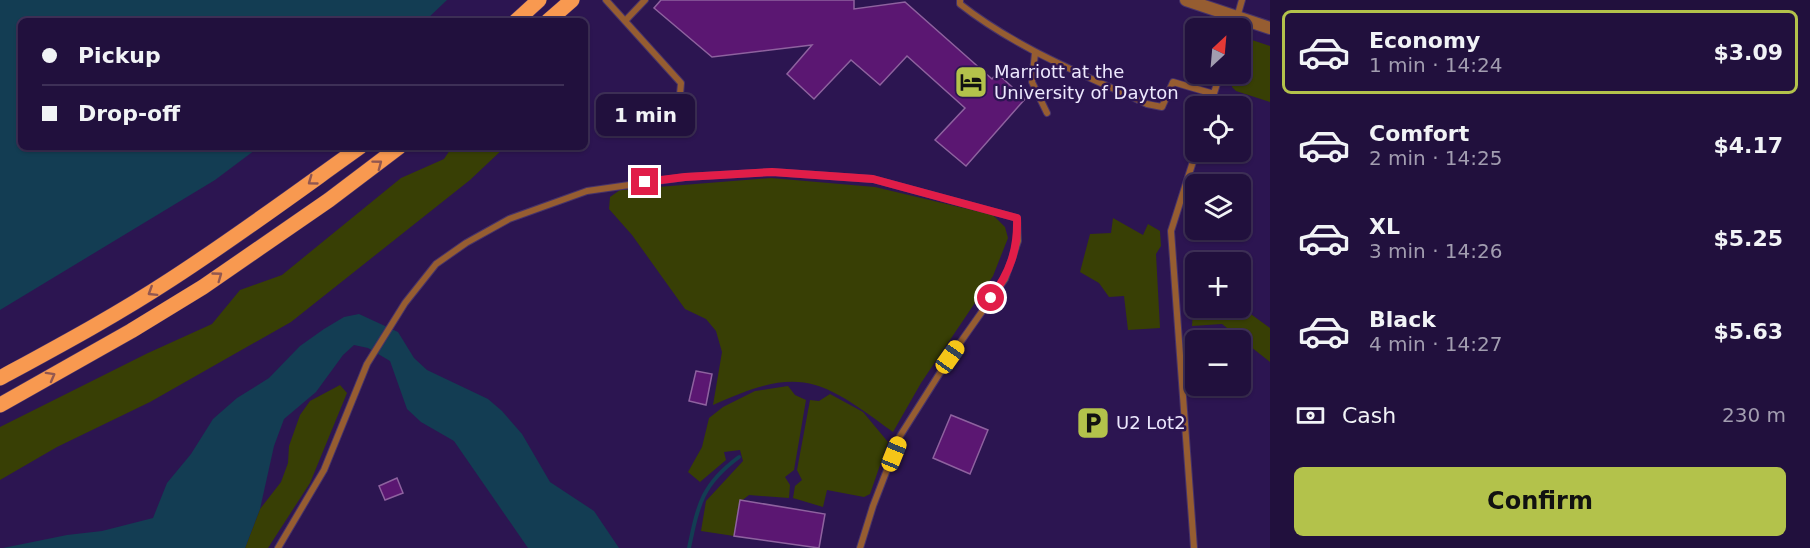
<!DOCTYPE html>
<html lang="en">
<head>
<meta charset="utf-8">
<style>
	:root { --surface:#21103d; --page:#2d1e48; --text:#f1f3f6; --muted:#a29db0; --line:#3e3057; --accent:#b3c24b }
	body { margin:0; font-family:"DejaVu Sans",sans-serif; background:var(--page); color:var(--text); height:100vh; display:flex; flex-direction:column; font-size:22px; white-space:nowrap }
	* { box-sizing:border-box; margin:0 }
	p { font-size:20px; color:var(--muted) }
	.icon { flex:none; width:33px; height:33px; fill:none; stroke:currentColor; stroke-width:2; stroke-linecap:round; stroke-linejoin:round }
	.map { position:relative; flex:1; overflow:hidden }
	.drawer { display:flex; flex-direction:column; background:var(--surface); width:540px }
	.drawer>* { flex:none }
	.guide { position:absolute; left:18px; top:18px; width:570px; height:132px; border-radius:9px; box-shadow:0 2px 4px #0004,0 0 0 2px var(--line); display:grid; align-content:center; height:132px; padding:0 24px; background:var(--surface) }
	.needle { width:39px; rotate:26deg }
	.tools { position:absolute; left:1185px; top:18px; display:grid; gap:12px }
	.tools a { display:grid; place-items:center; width:66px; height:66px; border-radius:9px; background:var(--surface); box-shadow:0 2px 4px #0004,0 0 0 2px var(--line); font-size:30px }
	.end { position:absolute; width:27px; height:27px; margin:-14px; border:8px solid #e11d48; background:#fff; box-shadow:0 0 0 3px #fff }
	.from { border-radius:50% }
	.bubble { position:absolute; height:42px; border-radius:9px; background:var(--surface); box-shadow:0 2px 4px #0004,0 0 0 2px var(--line); font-size:20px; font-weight:700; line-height:42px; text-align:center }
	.car { position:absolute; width:18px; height:36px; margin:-18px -9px; border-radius:8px; box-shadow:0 0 4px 2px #0007; background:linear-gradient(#f5c518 24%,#345 0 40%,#f5c518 0 76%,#345 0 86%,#f5c518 0) }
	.guide b { display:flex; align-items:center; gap:21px; height:57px; font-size:22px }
	.guide b+b { border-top:2px solid var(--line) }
	.guide i { width:15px; height:15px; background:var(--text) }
	ul { padding:10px 0 0; list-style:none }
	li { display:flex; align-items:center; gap:18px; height:84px; margin:0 12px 9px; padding:0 12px; border:3px solid transparent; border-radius:9px }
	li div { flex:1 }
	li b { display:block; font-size:22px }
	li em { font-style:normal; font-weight:700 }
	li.active { border-color:var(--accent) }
	li>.icon { width:54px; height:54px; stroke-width:1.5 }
	.pay { display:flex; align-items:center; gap:15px; height:66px; padding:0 24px; font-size:22px }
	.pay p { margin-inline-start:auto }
	.cta { display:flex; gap:12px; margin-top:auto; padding:12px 24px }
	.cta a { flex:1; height:69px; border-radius:9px; background:var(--accent); color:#111; font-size:24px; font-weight:700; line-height:69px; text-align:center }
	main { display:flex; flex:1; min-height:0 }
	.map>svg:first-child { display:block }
	.green { fill:#383f05 }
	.water { fill:#133d53 }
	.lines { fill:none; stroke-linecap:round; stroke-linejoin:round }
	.stream { stroke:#133d53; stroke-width:4 }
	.building { fill:#5b1772; stroke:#8e629f; stroke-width:1.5 }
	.lane-casing { stroke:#473369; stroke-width:8 }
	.street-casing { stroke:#473369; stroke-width:14 }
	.primary-casing { stroke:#473369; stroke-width:16 }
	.lane { stroke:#965d31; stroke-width:6 }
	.street { stroke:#965d31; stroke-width:12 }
	.primary { stroke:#f89950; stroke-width:15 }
	.oneway { stroke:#925750 }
	.route { stroke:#e11d48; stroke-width:8 }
	.labels { text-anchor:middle; stroke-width:5; stroke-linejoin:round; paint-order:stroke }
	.poi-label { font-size:18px; fill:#ede8fe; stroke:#2c1551; text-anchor:start }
</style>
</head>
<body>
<main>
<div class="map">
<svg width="1270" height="548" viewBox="0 0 1270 548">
	<rect width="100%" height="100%" fill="#2c1551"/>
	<path class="green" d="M1243,37L1270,46V102L1236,91L1232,87V74H1240Z
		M452,147H505L470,180L291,322L150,402L57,447L0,480V427L148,353L212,324L240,290L282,275L401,178L444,159Z
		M771,178L875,187L993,215L1005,227L1008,238L993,276L921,383L893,432C820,378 800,365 713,405L722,352L716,331L706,319L685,309L632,235L609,209L610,197L620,190Z
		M1113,218L1143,235L1148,224L1160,231L1161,246L1156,254L1160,328L1128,330L1124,296L1109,297L1099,283L1080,272L1090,234L1111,233Z
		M1195,279L1196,308L1241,307L1270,328V362L1222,324L1192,326Z
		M340,385L347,393L310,483L268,548H245L260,509L281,482L288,463L289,446L300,415L310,401Z
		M788,386L795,395L806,400L794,470L785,477L790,485L789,498L749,495L740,502L734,536L701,531L706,501L743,461L740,450L724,452L726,460L700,482L688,472L702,447L709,418L723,407L755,391Z
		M830,394L863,412L888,442L870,494L864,497L827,490L823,507L793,498L795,486L802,480L797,470L810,400L819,401Z"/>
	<path class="water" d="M0,0H447L425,21H21V147H259L215,180L0,310Z
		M359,314L398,332L414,358L427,370L488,399L502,411L522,434L550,482L594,511L619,548H528L454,441L421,422L407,409L390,361L368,348L354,345L343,355L316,392L284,419L274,446L260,509L245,548H3L67,535L102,531L153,518L167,483L191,454L213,419L237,398L269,378L300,346L324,329L344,317Z"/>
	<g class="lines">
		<path class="stream" d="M689,548C698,505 702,484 739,457"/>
	</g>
	<path class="building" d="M661,0H854V9L905,2L992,79L997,73L1025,99L966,166L935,140L965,108L907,56L880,85L851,60L814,99L787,74L812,45L712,57L654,8Z
		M696,371L712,374L706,405L689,401Z
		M951,415L988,430L970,474L933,458Z
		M397,478L403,493L385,500L379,486Z
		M740,500L825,514L819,548L734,536Z"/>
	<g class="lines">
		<g class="lane-casing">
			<path id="lane" d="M606,0L681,83L679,106
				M960,0V4C1016,48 1082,74 1147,104L1162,107L1173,82L1214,94
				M625,21L645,0
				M1234,28L1242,0
				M1035,53L1032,82L1047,113
				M1210,106L1220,74
				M278,548L324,470L367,364L405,303L436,264L466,243L509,219L587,191L685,177L772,172L873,179L1017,218L1018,241L1005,279L950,357L900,436L873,506L860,548
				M1194,548L1171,231L1196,152"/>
		</g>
		<g class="street-casing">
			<path id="street" d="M1186,0L1270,28"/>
		</g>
		<g class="primary-casing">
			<path id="primary" d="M516,21L539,0
				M548,21L572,0
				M0,378C57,347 115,316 170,280C235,238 297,192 360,147
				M0,405L131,331L203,287L329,200L399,147"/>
		</g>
		<use href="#lane" class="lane"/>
		<use href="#street" class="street"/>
		<use href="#primary" class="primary"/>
	</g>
	<defs><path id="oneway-chevron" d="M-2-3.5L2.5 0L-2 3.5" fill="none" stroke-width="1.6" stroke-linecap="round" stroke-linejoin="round" transform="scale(1.5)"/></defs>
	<g class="oneway">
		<use href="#oneway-chevron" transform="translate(378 164) rotate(-37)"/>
		<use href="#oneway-chevron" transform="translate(312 181) rotate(144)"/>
		<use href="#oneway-chevron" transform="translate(218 276) rotate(-36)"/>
		<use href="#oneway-chevron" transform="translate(152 292) rotate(148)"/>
		<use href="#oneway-chevron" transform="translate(51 376) rotate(-29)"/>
	</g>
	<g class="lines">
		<path class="route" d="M645,182L685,177L772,172L873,179L1017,218C1018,250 1010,272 991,298"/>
	</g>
	<defs>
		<g id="hotel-square" transform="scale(1.725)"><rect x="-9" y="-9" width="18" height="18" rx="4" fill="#b3c24b" stroke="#2c1551"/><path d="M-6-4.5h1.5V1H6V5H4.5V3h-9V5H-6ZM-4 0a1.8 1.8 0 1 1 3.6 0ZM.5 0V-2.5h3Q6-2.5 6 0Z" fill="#111"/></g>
		<g id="parking-square" transform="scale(1.725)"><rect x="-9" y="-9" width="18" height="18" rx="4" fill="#b3c24b" stroke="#2c1551"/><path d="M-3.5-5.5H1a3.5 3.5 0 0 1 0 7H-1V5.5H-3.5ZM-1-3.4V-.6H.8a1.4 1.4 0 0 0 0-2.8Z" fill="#111"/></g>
	</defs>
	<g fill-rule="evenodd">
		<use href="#hotel-square" x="971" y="82"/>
		<use href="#parking-square" x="1093" y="423"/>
	</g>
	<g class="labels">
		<g class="poi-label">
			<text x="994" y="78">Marriott at the<tspan x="994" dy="21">University of Dayton</tspan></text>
			<text x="1116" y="429">U2 Lot2</text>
		</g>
	</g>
</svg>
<div class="tools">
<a><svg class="needle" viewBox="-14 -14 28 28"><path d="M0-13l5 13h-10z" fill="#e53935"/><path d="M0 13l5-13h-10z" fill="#a29db0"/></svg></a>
<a><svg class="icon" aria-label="locate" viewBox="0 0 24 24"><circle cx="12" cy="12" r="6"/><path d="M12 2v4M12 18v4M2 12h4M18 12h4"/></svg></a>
<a><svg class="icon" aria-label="layers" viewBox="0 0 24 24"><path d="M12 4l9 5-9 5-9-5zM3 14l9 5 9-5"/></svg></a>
<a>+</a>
<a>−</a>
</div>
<i class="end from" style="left:991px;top:298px"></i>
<i class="end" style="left:645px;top:182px"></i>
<div class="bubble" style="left:596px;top:94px;width:99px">1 min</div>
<i class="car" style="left:950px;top:357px;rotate:35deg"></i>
<i class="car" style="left:894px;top:454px;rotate:22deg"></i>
<div class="guide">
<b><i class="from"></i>Pickup</b>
<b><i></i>Drop-off</b>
</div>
</div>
<section class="drawer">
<ul>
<li class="active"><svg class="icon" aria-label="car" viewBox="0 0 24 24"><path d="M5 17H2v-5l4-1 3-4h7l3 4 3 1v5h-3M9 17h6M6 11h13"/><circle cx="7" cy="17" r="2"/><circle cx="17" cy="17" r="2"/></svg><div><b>Economy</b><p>1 min · 14:24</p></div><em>$3.09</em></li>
<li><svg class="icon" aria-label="car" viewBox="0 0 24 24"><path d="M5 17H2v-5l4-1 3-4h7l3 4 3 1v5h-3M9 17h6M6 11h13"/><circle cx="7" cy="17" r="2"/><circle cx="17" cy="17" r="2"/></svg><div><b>Comfort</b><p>2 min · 14:25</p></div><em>$4.17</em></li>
<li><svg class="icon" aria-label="car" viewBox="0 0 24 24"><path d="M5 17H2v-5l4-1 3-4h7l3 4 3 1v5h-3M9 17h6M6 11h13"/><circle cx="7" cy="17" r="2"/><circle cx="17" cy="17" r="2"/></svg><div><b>XL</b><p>3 min · 14:26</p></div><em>$5.25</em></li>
<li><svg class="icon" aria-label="car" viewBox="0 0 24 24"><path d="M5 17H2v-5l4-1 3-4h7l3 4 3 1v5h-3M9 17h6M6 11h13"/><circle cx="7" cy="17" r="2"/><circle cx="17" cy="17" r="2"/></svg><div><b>Black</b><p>4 min · 14:27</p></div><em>$5.63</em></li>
</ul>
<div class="pay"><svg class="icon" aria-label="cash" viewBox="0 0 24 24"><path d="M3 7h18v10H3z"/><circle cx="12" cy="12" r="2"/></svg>Cash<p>230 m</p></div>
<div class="cta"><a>Confirm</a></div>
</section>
</main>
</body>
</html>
